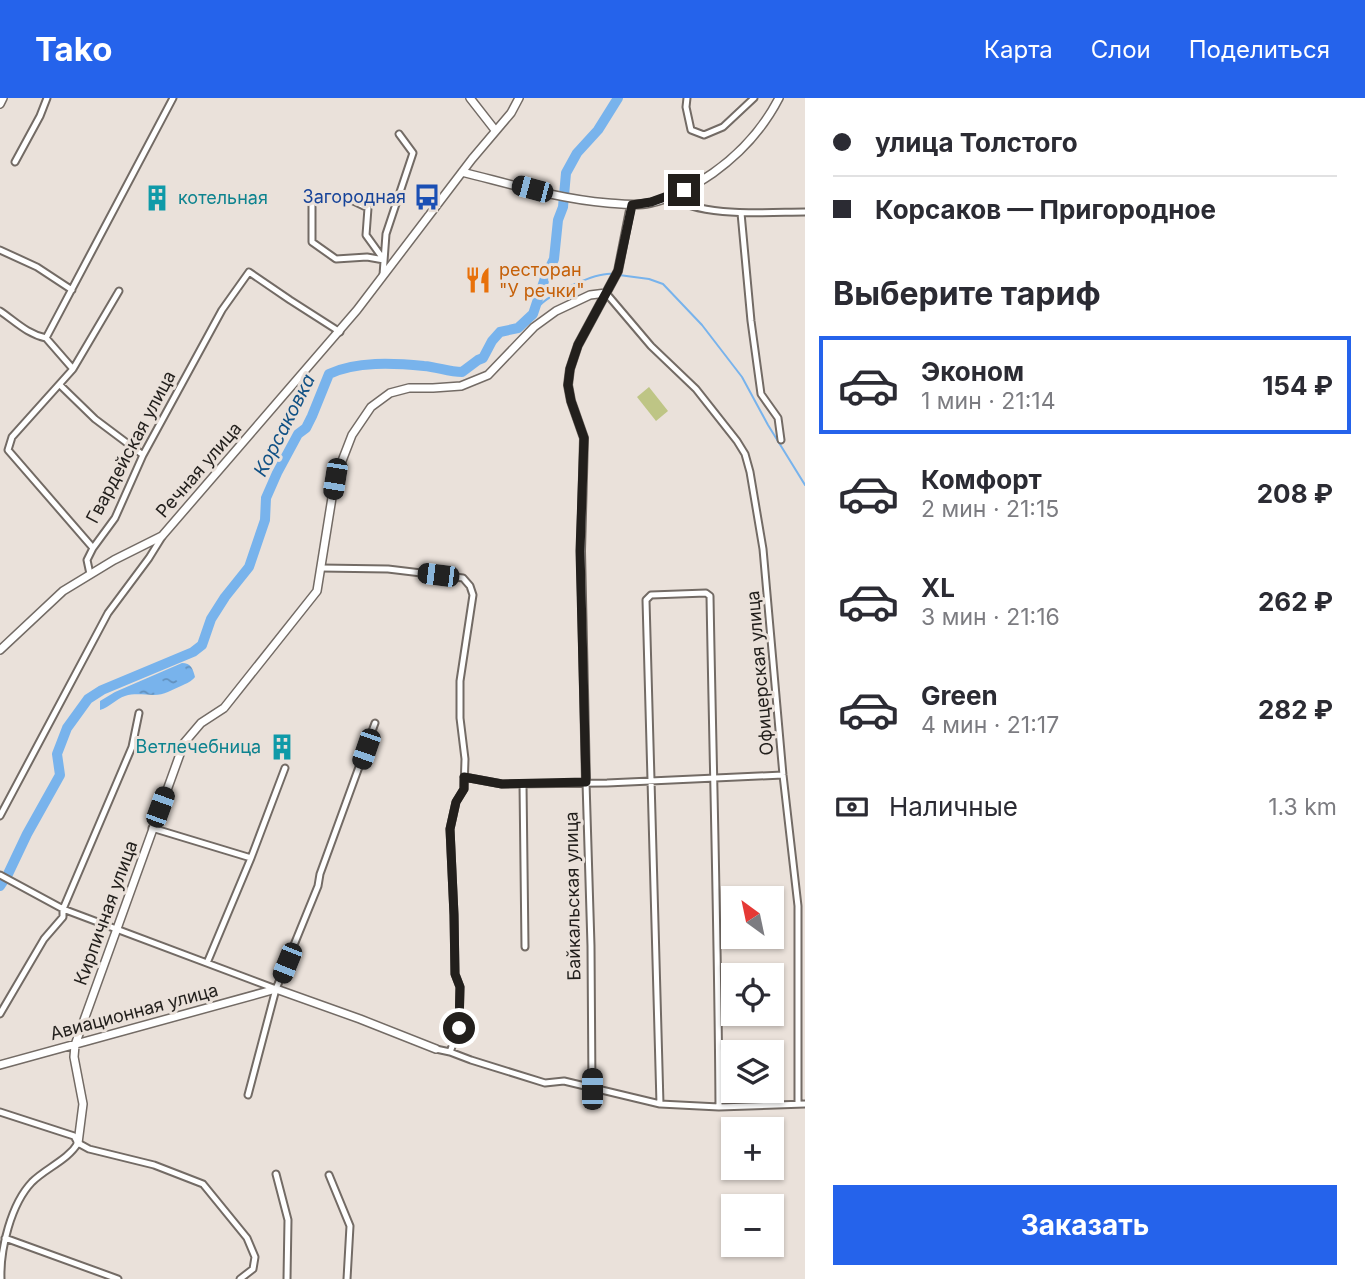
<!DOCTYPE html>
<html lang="ru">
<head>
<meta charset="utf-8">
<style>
	:root { --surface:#fff; --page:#f7f7f7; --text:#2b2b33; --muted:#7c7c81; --line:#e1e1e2; --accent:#2563eb }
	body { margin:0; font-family:Inter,sans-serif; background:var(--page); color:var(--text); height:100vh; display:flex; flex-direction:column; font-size:26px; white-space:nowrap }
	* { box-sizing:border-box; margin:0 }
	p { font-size:23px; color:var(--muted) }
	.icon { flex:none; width:38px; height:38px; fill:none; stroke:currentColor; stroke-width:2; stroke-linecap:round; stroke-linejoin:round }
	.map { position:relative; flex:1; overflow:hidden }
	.side { display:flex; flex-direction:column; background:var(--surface); width:560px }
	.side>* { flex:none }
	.banner { display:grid; align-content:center; height:154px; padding:0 28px; background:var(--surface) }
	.needle { width:46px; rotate:327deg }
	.buttons { position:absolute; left:721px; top:788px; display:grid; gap:14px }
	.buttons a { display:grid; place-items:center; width:63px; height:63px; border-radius:0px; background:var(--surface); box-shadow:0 2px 5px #0004; font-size:35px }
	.end { position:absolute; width:32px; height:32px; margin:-16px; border:9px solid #221f1c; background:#fff; box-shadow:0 0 0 4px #fff }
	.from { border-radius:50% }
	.car { position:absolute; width:21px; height:42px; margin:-21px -10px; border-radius:9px; box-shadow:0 0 5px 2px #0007; background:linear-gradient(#222 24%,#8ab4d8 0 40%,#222 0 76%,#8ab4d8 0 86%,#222 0) }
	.banner b { display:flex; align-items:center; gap:24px; height:66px; font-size:26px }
	.banner b+b { border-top:2px solid var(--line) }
	.banner i { width:18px; height:18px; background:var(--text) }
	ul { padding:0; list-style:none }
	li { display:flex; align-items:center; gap:21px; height:98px; margin:0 14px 10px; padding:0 14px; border:4px solid transparent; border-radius:0px }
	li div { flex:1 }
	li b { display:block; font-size:26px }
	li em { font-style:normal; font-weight:700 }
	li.on { border-color:var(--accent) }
	li>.icon { width:63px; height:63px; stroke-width:1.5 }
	h2 { padding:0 28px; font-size:32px; line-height:84px }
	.pay { display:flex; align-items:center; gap:18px; height:77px; padding:0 28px; font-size:26px }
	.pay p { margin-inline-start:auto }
	.button { display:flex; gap:14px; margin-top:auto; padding:14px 28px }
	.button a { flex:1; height:80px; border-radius:0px; background:var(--accent); color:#fff; font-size:28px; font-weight:700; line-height:80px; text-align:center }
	header { display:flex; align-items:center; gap:42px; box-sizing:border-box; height:98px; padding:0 35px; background:var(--accent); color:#fff }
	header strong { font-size:33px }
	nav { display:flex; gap:38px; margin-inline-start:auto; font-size:24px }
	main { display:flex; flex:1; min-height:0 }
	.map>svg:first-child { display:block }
	.park { fill:#bec585 }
	.water { fill:url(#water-ripples) }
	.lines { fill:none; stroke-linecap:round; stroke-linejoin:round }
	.stream { stroke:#78b3ec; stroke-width:2 }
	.river { stroke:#78b3ec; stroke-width:10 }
	.street-casing { stroke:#736b65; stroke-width:9 }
	.secondary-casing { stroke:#736b65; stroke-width:10 }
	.street { stroke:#fff; stroke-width:5 }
	.secondary { stroke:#fff; stroke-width:7 }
	.route { stroke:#221f1c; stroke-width:9 }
	.labels { text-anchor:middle; stroke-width:6; stroke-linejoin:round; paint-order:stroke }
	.transit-label { font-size:18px; fill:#164399; stroke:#eae1da; text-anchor:end }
	.culture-label { font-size:18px; fill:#0d838f; stroke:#eae1da; text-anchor:start }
	.food-label { font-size:18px; fill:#c56008; stroke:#eae1da; text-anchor:start }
	.street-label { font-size:18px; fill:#221f1c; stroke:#eae1da }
	.water-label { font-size:19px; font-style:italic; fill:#105185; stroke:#eae1da }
</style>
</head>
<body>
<header>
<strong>Tako</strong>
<nav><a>Карта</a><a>Слои</a><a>Поделиться</a></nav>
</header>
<main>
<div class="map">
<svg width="805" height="1181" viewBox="0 0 805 1181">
	<defs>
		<pattern id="water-ripples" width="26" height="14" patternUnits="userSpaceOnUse" patternTransform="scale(1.75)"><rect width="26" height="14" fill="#78b3ec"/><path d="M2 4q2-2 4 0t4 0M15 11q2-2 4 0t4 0" fill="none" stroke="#6291be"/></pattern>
	</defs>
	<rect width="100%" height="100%" fill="#eae1da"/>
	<path class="park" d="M649,289L668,313L656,323L637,299Z"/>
	<path class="water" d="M182,565C191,565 193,571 195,579C191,584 187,585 181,588C172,592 164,597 154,597C144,597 135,595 125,598C116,601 110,609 100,612V603L115,594Z"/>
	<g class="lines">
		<path class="stream" d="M619,177L649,181L663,186L702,227L742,279L768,327L805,387
			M533,216C535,213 537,209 540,207C552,195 596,174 613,176"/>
		<path class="river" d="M0,788L8,776L27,736L60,677L57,656L67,630L88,601L102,592L193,554L202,547L211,521L225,499L249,469L265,422L266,400L277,375L298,336L306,330L312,318L329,276C356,263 394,265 424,268C437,269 449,274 462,274L478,262L483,260L492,243L500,234L518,230L533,216L545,180L554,161L558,122L563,109L566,75L577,55L598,32L618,0"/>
		<g class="street-casing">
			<path id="street" d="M687,0L686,9L691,32L704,37L723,29L754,0
				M15,64L40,18L47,0
				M670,98C700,120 769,114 805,114
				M351,102L368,110L366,137L384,162
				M312,106V144L336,161L367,159L384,162
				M741,115L751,223L761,296L778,320L781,342
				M0,152L37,169L72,192
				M383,177L386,136L413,55L399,36
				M606,195L651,248L696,291L737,343L745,356L750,374L763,451L783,677L798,808V1006
				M0,213C15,223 27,236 46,240
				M73,271L119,193
				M60,287L95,321L143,357
				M93,450L8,352L12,339L73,271L46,240L173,0
				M321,470L388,471L463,480L470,488L473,497L460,583V620L465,661L464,691L456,704L450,731L454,817L455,876L460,889L459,930L450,954L436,951
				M90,476L87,462L93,450L115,420L143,357L222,212L249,174L290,202L340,234
				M464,679L502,686L607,685L783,677
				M586,684L591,848L592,991
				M523,686L525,849
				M0,718L108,515L149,460L162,439
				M152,730L251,760
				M0,777L63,811L276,891
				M207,865L251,760L285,670
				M0,916L44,841L63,819V811L132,649L139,615
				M450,954L471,962L545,985L564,983L660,1006L719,1009L805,1006
				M248,997L276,891L318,788L320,776L375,625
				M660,1006L646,502L651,497L706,495L710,498C713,668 718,838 719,1009
				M0,1014L74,1038L78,1045L89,1051L154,1067L203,1086L247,1140L255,1159L253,1171L240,1181
				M276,1076L288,1122L287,1181
				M329,1077L350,1128L347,1181
				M5,1140L118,1181
				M1,1181C0,1151 11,1106 32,1084C46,1070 68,1062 78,1045"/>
		</g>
		<g class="secondary-casing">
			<path id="secondary" d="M470,0L495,32
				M0,6L3,0
				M462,74C510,86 558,101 608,105C622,106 636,108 650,105C673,100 694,88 713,75C741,55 763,31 779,0
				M0,552L63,493L114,462L162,438L357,212L472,61L511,15L519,0
				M586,684L581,453L584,340L571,303L568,287L570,271L578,247L618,173L631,107
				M0,967L276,891L360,921L436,951
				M78,1045L83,1006L74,959L75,947L184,645L201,625L224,610L317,493L335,381L352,337L371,309L390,295L409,290H433L461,288L488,277L534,229L556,213L590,197L606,195"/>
		</g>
		<use href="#street" class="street"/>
		<use href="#secondary" class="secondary"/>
	</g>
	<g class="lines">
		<path class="route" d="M459,930L460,889L455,876L454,817L450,731L456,704L464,691V679L502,686L586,684L580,453L584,340L571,303L568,287L570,271L578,247L618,173L632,107L651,104L684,92"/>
	</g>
	<defs>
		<g id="bus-bare" transform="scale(2.1)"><path d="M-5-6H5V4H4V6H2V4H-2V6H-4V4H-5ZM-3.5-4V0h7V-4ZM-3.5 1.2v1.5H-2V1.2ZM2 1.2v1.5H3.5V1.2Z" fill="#1a4fb4" stroke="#eae1da" stroke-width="2.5" paint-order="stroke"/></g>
		<g id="building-bare" transform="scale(2.1)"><path d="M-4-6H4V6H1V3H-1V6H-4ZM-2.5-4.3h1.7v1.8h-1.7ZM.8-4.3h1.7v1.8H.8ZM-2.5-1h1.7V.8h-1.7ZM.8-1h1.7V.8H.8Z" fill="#0f9aa8" stroke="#eae1da" stroke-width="2.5" paint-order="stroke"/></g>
		<g id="restaurant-bare" transform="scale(2.1)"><path d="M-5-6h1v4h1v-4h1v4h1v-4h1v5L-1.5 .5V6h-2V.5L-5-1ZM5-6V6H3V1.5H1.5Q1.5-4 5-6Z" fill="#e8710a" stroke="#eae1da" stroke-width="2.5" paint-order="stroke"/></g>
	</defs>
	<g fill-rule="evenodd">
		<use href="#bus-bare" x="427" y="99"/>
		<use href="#building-bare" x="157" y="100"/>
		<use href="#restaurant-bare" x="478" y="182"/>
		<use href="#building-bare" x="282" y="649"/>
	</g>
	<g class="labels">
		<g class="transit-label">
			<text x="406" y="105">Загородная</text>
		</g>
		<g class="culture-label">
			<text x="178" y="106">котельная</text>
			<text x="261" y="655" text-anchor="end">Ветлечебница</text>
		</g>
		<g class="food-label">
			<text x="499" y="178">ресторан<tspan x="499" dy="21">"У речки"</tspan></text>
		</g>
		<g class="street-label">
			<text transform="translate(131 349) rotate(-62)" y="6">Гвардейская улица</text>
			<text transform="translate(199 372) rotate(-49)" y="6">Речная улица</text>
			<text transform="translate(760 575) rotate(-95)" y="6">Офицерская улица</text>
			<text transform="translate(573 798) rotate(-91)" y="6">Байкальская улица</text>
			<text transform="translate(106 815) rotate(-70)" y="6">Кирпичная улица</text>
			<text transform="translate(134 914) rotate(-15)" y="6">Авиационная улица</text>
		</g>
		<g class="water-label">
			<text transform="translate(284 327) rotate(-63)" y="7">Корсаковка</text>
		</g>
	</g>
</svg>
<div class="buttons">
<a><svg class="needle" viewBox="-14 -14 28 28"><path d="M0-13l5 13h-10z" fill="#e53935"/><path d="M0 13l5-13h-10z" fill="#7c7c81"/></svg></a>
<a><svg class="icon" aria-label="locate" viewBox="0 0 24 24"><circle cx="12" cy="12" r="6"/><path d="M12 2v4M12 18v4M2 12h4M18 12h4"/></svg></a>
<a><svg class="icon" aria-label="layers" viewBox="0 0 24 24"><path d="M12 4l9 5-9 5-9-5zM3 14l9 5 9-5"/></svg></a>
<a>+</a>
<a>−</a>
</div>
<i class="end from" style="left:459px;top:930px"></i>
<i class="end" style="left:684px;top:92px"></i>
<i class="car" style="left:532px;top:91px;rotate:285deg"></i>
<i class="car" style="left:335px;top:381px;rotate:189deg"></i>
<i class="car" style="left:438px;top:477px;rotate:277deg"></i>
<i class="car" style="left:366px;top:651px;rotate:199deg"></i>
<i class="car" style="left:160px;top:709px;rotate:20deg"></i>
<i class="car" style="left:287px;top:865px;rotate:202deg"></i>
<i class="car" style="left:592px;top:991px;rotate:0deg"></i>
</div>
<section class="side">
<div class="banner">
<b><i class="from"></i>улица Толстого</b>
<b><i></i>Корсаков — Пригородное</b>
</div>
<h2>Выберите тариф</h2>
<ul>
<li class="on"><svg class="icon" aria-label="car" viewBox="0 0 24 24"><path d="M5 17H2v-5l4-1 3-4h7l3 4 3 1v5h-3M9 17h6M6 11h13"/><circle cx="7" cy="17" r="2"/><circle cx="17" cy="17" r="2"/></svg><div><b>Эконом</b><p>1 мин · 21:14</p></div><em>154 ₽</em></li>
<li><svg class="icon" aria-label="car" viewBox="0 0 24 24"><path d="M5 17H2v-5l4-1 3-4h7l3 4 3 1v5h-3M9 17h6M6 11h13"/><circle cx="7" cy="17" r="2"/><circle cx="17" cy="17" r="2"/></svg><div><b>Комфорт</b><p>2 мин · 21:15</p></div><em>208 ₽</em></li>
<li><svg class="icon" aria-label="car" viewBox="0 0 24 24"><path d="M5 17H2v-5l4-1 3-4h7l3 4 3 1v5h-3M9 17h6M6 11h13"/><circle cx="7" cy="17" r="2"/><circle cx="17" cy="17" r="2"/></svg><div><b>XL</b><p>3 мин · 21:16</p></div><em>262 ₽</em></li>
<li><svg class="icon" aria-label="car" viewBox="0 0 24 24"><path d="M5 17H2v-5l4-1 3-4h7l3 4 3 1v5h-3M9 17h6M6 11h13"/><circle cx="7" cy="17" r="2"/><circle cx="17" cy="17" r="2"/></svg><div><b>Green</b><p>4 мин · 21:17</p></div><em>282 ₽</em></li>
</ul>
<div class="pay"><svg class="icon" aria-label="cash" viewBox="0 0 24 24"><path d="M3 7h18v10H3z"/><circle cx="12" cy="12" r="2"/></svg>Наличные<p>1.3 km</p></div>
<div class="button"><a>Заказать</a></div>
</section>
</main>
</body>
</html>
